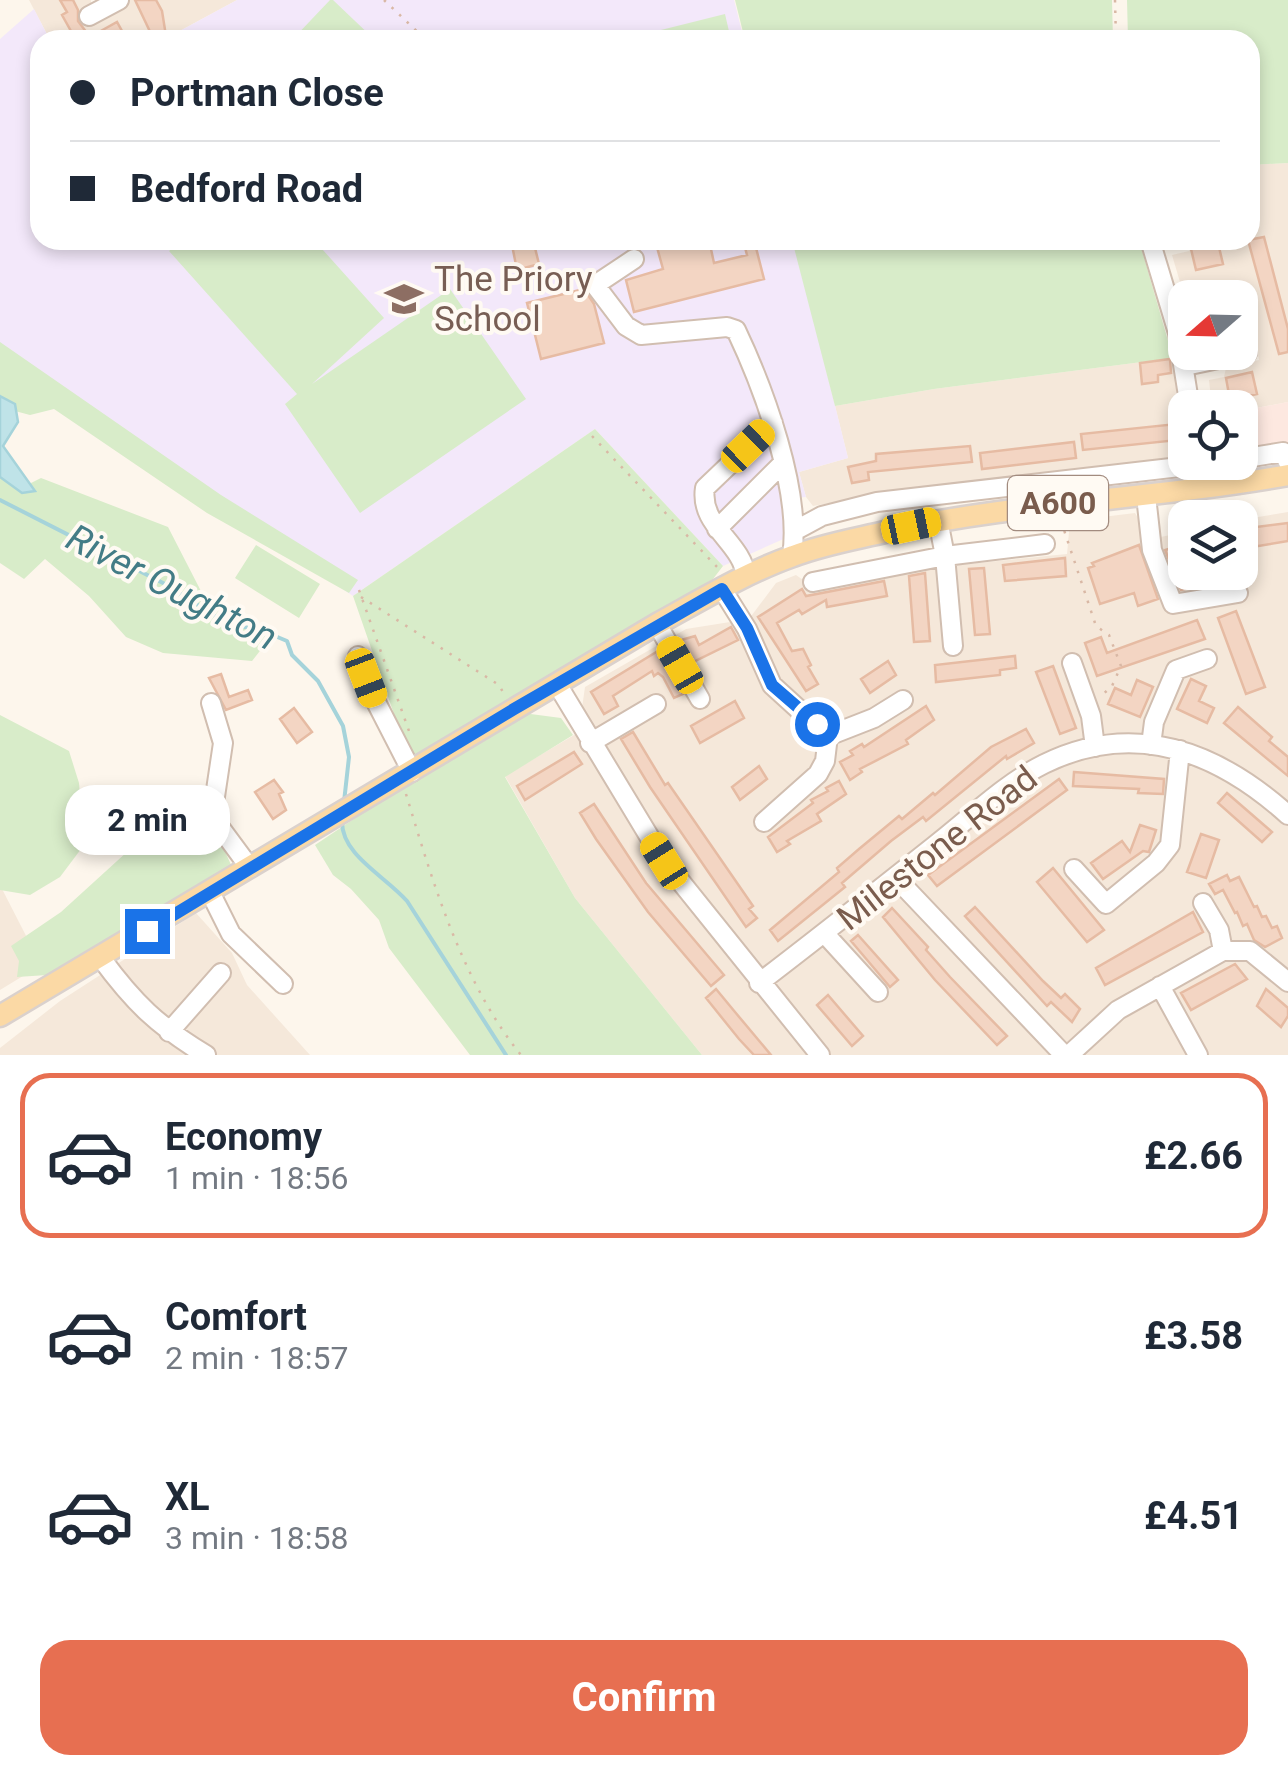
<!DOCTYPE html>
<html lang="en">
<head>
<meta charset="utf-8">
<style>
	:root { --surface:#fff; --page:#f2f2f3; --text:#1f2937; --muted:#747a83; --line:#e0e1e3; --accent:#e76f51 }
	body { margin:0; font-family:Roboto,sans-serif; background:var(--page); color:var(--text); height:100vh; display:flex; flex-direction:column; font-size:38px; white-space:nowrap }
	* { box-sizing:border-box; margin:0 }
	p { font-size:32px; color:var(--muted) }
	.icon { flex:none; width:55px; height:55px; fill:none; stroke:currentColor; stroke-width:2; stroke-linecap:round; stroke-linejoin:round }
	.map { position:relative; height:1055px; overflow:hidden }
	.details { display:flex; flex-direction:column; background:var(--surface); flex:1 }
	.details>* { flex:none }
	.hud { position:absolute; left:30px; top:30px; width:1230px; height:220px; border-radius:30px; box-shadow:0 5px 15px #0003; display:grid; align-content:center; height:220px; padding:0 40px; background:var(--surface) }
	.needle { width:65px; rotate:250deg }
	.controls { position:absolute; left:1168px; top:280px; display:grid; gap:20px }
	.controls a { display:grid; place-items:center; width:90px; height:90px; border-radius:20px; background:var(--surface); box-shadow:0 5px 15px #0003; font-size:50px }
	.end { position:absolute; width:45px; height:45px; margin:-22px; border:12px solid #1a73e8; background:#fff; box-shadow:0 0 0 5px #fff }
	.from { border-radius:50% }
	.bubble { position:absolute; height:70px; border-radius:30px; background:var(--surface); box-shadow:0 5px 15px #0003; font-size:32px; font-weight:700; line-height:70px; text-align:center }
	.car { position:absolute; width:30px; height:60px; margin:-30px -15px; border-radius:12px; box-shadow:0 0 8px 2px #0007; background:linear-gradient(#f5c518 24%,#345 0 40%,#f5c518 0 76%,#345 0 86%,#f5c518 0) }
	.hud b { display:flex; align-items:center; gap:35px; height:95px; font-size:38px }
	.hud b+b { border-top:2px solid var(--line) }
	.hud i { width:25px; height:25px; background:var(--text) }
	ul { padding:18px 0 0; list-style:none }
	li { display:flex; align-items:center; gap:30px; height:165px; margin:0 20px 15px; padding:0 20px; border:5px solid transparent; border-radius:30px }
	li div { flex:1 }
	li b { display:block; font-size:38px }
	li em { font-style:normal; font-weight:700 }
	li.active { border-color:var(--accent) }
	li>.icon { width:90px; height:90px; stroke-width:1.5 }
	.button { display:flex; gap:20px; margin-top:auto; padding:20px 40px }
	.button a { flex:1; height:115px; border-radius:30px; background:var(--accent); color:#fff; font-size:40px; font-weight:700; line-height:115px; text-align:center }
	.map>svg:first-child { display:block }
	.residential { fill:#f5e8da }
	.commercial { fill:#fde8e0 }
	.education { fill:#f3e8fa }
	.green { fill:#d8ecc9 }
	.water { fill:#bfe3e8; stroke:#a5d3da; stroke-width:2.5 }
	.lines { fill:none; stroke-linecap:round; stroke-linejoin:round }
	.stream { stroke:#a5d3da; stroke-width:4 }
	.building { fill:#f3d5c3; stroke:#e6bba3; stroke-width:2.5 }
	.minor-casing { stroke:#d1beb0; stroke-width:22 }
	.major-casing { stroke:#dad1cd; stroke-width:25 }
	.path { stroke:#d9b8a5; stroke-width:2.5; stroke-dasharray:2.5 8; stroke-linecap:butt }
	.minor { stroke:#fff; stroke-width:18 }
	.major { stroke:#fbd9a5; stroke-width:20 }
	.route { stroke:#1a73e8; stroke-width:12 }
	.labels { text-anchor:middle; stroke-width:8; stroke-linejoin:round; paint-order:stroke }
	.shield { fill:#fffaf3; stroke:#a28b7f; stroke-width:2.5 }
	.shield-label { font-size:32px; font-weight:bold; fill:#7a5c4d }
	.education-label { font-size:35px; fill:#785e54; stroke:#fffaf3; text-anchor:start }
	.street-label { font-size:35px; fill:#7a5c4d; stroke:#fffaf3 }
	.water-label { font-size:38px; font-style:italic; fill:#437c86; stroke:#fffaf3 }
</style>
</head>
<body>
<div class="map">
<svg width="1288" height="1055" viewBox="0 0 1288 1055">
	<rect width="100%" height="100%" fill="#fdf6ec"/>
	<path class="residential" d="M29,0H91V5L127,0H237L163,40H50Z
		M1288,163V402L1240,411V408L1212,407L1209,380L1224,377L1226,368L1259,360L1256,344L1240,347V298L1185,299L1172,255L1189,251L1194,240H1250V165Z
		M1173,358L1183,460L874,495L813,506L806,497L799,472L848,458L835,406L934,389Z
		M1288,512V1055H702L575,898L505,776L591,725L582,708L585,687L686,629L749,619L776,583L796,575L813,587L927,568L1067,554L1070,521L1135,513L1151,539L1185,532V572H1240V520Z
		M0,885L41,965L0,990Z
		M196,913L232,953L247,985L310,1055H0V1048L60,1001Z"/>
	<path class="commercial" d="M1288,402V460L1218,473L1217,463L1240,462V411Z"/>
	<path class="education" d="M237,0H734L744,40H163Z
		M34,9L50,40H40V240H794L848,458L799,472L806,497L794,498L797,533L723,566L595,429L353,596L0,358V39Z"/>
	<path class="green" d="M330,0H333L375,40H292Z
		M735,0H1112L1113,40H745Z
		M1127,0H1288V163L1250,165V40H1128Z
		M725,14L731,40H621Z
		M182,240H314L384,318L312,384L450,289L526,399L360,513L285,404L297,394L169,251Z
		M792,240H1139L1173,358L934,389L835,406Z
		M0,342L221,495L358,580L349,593L207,513L54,409L30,415L0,407Z
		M595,429L723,566L713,579L410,760L353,596Z
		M0,470L25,486L41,478L168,527L204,597L235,622L270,638L252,661L163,653L126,637L89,596L45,559L24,579L0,563Z
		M256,545L320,584L299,618L235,578Z
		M523,713L561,718L573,735L505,777L575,898L702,1055H470L389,948L379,920L351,889L333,875L315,845L415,778Z
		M0,715L69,751L79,783L84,845L60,877L30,895L0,890Z
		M195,790L206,802C205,816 197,825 197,839L208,850L223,847L232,867L47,975L17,977L19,961L11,946L61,912Z"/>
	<path class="water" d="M0,396L15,404L18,422L3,446L35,491L22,493L0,477Z"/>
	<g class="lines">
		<path class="stream" d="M0,500L165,584L226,623L263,631L287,641L292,655L318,681L343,726L349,757L344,802
			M342,822C342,855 385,876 407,901L506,1055"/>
	</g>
	<path class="building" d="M60,0H73L78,10V21L90,37L117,22L127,40H76L62,15L67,12Z
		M135,0H156L162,11L166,36L154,40Z
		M1264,237L1288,329V352L1279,354L1248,240Z
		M511,240H533L539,264L517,270Z
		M655,240H709L714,263L747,255L743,240H754L764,279L634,312L626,280L663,269Z
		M1218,243L1223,264L1196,270L1191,249Z
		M584,289L594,304L604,343L541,359L527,303Z
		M1170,359L1171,373L1158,375V382L1142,384L1140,363Z
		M1252,372L1257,394L1230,400L1226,378Z
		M1176,424L1178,440L1083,450L1081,434Z
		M1074,442L1076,458L982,469L980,453Z
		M970,446L972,462L868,472L869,480L852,483L848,467L876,461V454Z
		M1288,523V541L1240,549V529Z
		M1185,544V589L1181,590L1165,550Z
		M1139,545L1158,599L1138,606L1134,593L1100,604L1088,568L1094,566L1092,563Z
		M1065,558L1066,576L1005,581L1003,565Z
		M984,568L990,634L975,635L969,569Z
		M925,573L930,641L914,642L909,576Z
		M884,581L887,596L827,607L826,600L802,614L799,610L777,623L792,651L803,649L811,665L808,667L818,684L806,691L758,617L802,589L806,596Z
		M1236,611L1265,687L1246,694L1218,618Z
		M1197,620L1205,639L1097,676L1085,643L1101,637L1107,653Z
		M731,627L738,640L693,662L681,640L695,636L699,645Z
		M658,651L683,694L674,698L663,677L658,673L654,676L652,671L613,696L618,706L604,714L591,692Z
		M1015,656L1016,668L1000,670V675L936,682L935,665Z
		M888,661L896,675L870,693L861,679Z
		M1053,666L1076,728L1060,734L1036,672Z
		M221,674L229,697L248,690L252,700L226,710L209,678Z
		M1191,679L1206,686L1199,701L1214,708L1207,723L1177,709Z
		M1137,680L1153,687L1140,717L1108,704L1115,688L1131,695Z
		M735,701L744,718L700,743L691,726Z
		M926,706L934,720L906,740L908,744L860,769L862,772L850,780L840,762L853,755L850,751L862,744L864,747Z
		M1238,707L1272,737L1269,741L1288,757V776L1224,723Z
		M294,708L312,732L297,743L280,719Z
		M1026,729L1034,743L1007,759L1006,756L926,821L923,817L891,841L842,883L845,887L778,941L770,930L839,872L837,868L859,849L899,816L902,819L933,793L935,795L991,747Z
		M633,732L665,785L668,783L753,906L749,909L757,918L746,927L650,787L621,739Z
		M574,752L582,764L525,800L517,786Z
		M759,766L767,779L740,800L732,787Z
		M1074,772L1164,779L1163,794L1138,793L1139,789L1073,786Z
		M1059,779L1067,790L937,886L928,875Z
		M274,780L283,792L279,794L286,810L273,819L255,792Z
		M839,781L846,794L817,814L821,821L787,841L790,844L777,852L768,837L813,803L811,800L828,791L826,788Z
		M1227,793L1272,832L1262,842L1218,803Z
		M594,804L646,883L724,975L711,986L648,912L596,839L580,813Z
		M1140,825L1156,830L1149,852L1143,851L1103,879L1091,863L1122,841L1130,852Z
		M1201,834L1219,840L1206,878L1187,872Z
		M1053,868L1104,930L1087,942L1037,882Z
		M1227,875L1230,881L1239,877L1254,907L1257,906L1262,917L1266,916L1272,928L1277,926L1282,938L1265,947L1254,940L1247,924L1243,926L1237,912L1235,913L1223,890L1215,894L1209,884Z
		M975,907L1043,981L1061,998L1065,994L1080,1009L1072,1022L1051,1002L1047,1006L965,916Z
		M892,908L928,947L926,950L950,977L1007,1036L997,1045L935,980L883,917Z
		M1193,912L1203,932L1105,985L1096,968Z
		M858,935L898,980L890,987L851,941Z
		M1235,964L1247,979L1191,1010L1181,993Z
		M716,989L735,1012L771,1055H754L739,1039L706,998Z
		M1266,989L1288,1008V1016L1281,1027L1257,1006Z
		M828,995L863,1036L852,1046L817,1005Z"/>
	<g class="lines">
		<g class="minor-casing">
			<path id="minor" d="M89,16L119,0
				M1150,240L1178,333L1190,408
				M634,259L595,285L626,326L641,335L727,327L736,330C764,389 802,492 792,556
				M1185,366L1247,353
				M1240,459L1283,452L1288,462
				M1146,496L1152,550L1173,604L1238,593
				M938,520L945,556L953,646
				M717,529L782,464
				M796,530L822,516L877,502L1197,465
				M746,576C742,542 699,526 705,488L773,423
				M813,582L945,556L1045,544
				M722,589L747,629L772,685L828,736L825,761L818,774L764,822
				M657,624L700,699
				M358,656L375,700L412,772
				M1072,663L1091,716L1095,747
				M557,684L664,861L820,1055
				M211,703L223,743L213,810L219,826L250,868
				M828,736L874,718L903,700
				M590,743L656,704
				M1151,745L1154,722L1176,670L1207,659
				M1074,869L1106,904L1156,863L1170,845L1180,750
				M895,877L1064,1055
				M210,892L231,934L283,984
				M1203,903L1219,930L1223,951
				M825,934L878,992
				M101,958C134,1003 158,1026 206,1055
				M759,983C818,938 876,892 934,846C969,819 1004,784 1044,764C1135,719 1218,752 1288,815
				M1160,986L1198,1055
				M169,1032L221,973
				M1069,1055L1118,1010L1223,951H1250L1288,982"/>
		</g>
		<g class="major-casing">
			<path id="major" d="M0,1016L657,624C701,600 745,573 793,556C824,544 856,539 889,531C1020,502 1155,499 1288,475"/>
		</g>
		<path class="path" d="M384,0L426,40
			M1115,0L1116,40
			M1181,421L1184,453
			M592,436L719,569
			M1061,521L1096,626L1109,635L1121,666L1112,686L1100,697
			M359,590L409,731
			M361,597L499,685L504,694
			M406,794C433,883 462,982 521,1055"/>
		<use href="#minor" class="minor"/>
		<use href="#major" class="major"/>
	</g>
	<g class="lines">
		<path class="route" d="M147,931L514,709L722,589L747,628L772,685L817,724"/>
	</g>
	<defs>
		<g id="school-bare" transform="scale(3)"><path d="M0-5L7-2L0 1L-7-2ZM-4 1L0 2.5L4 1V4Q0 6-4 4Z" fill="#8d6e63" stroke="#fffaf3" stroke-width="2.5" paint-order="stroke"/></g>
	</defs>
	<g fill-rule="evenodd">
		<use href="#school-bare" x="404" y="299"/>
	</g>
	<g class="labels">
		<rect class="shield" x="1008" y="476" width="100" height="54" rx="8"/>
		<g class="shield-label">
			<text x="1058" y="514">A600</text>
		</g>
		<g class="education-label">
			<text x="434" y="291">The Priory<tspan x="434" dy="40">School</tspan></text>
		</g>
		<g class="street-label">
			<text transform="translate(937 848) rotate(-38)" y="12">Milestone Road</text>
		</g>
		<g class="water-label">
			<text transform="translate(172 587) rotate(27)" y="13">River Oughton</text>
		</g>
	</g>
</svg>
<div class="controls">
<a><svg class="needle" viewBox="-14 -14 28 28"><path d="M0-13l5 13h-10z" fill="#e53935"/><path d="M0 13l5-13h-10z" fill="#747a83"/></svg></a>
<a><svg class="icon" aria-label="locate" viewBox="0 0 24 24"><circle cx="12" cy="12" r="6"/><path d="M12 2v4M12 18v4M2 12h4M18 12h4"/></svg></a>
<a><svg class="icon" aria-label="layers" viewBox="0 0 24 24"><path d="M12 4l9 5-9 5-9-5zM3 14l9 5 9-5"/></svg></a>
</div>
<i class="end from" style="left:817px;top:724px"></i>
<i class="end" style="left:147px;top:931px"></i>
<div class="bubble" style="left:65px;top:785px;width:165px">2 min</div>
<i class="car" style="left:748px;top:446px;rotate:46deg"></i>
<i class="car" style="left:911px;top:526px;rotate:78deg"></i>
<i class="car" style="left:680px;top:665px;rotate:330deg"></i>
<i class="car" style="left:366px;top:678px;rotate:159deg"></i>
<i class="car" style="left:664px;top:861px;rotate:328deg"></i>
<div class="hud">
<b><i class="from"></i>Portman Close</b>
<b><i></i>Bedford Road</b>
</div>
</div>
<section class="details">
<ul>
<li class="active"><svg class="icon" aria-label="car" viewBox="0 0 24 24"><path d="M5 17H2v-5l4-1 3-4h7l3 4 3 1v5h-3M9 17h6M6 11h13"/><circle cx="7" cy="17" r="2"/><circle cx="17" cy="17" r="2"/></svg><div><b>Economy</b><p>1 min · 18:56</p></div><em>£2.66</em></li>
<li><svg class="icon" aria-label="car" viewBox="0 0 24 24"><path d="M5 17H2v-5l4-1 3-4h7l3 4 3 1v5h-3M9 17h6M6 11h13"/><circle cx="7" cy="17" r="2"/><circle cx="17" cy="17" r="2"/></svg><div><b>Comfort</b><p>2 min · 18:57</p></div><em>£3.58</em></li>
<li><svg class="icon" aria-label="car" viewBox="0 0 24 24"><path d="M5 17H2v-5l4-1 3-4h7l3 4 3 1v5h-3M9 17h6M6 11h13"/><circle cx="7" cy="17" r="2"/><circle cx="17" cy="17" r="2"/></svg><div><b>XL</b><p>3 min · 18:58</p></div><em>£4.51</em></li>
</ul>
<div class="button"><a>Confirm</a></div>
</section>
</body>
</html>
